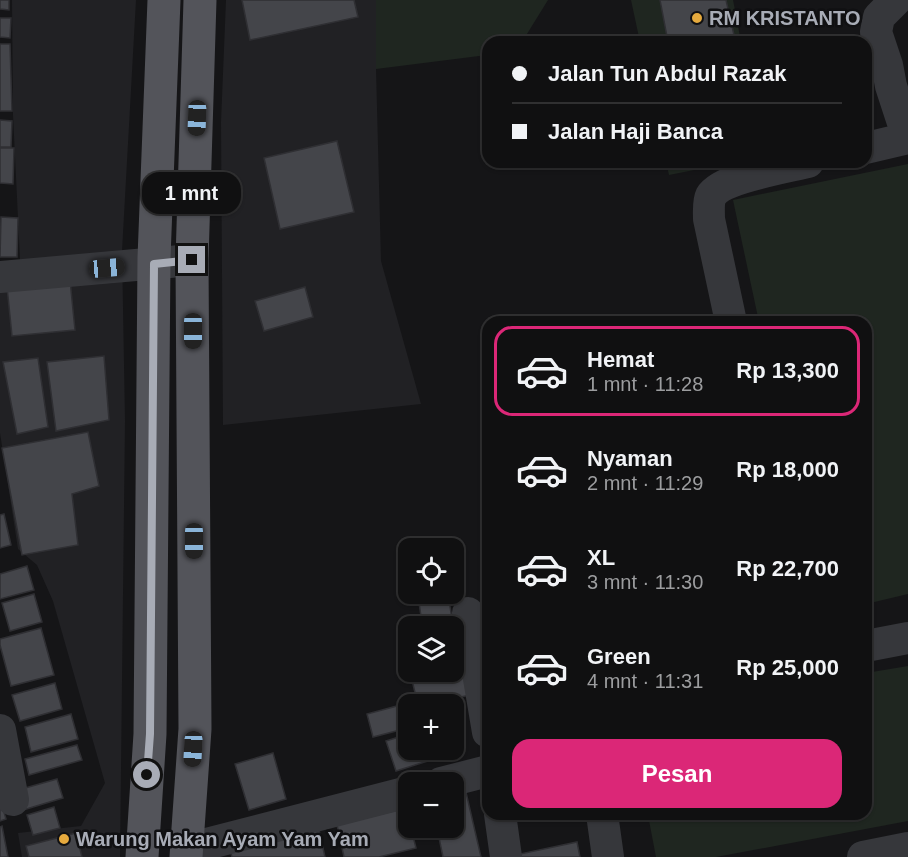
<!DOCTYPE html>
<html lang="id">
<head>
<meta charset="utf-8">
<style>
	:root { --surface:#101011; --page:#1e1e1f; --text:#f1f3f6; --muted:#9c9d9f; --line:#303031; --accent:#db2777 }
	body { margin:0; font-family:Helvetica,sans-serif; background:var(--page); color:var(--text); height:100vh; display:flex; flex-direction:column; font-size:22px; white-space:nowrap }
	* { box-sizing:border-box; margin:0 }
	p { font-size:20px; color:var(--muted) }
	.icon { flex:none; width:33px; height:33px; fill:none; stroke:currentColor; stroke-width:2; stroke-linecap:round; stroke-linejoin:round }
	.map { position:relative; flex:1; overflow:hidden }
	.panel { position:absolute; left:482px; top:316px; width:390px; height:504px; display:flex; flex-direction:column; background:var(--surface); border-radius:18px; box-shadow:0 2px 4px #0004,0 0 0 2px var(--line) }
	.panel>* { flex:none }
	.guide { position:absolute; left:482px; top:36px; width:390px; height:132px; border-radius:18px; box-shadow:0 2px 4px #0004,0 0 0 2px var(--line); display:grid; align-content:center; height:132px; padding:0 30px; background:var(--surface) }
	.fabs { position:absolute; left:398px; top:538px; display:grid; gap:12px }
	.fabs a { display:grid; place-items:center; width:66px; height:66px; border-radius:12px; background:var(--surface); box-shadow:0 2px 4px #0004,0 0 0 2px var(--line); font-size:30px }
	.end { position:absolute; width:27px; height:27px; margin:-14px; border:8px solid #a8acb6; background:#111; box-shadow:0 0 0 3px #111 }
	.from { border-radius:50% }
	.bubble { position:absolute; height:42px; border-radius:18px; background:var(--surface); box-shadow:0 2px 4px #0004,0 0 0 2px var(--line); font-size:20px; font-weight:700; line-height:42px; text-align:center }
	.car { position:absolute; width:18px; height:36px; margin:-18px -9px; border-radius:8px; box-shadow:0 0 4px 2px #0007; background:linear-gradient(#222 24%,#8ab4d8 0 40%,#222 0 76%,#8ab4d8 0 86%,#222 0) }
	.guide b { display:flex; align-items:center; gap:21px; height:57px; font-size:22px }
	.guide b+b { border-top:2px solid var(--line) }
	.guide i { width:15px; height:15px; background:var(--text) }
	ul { padding:10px 0 0; list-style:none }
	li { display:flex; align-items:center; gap:18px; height:90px; margin:0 12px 9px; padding:0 18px; border:3px solid transparent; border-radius:18px }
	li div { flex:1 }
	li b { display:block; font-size:22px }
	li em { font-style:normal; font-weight:700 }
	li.active { border-color:var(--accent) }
	li>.icon { width:54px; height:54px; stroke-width:1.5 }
	.cta { display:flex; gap:12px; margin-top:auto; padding:12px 30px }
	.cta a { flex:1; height:69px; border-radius:18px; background:var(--accent); color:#fff; font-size:24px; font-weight:700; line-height:69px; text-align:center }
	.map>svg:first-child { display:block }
	.built { fill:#212124 }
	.green { fill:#1f2620 }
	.building { fill:#44454a; stroke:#2f2f33; stroke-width:1.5 }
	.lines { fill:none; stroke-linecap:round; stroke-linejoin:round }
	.street { stroke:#36373b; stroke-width:32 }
	.primary { stroke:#53545a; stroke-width:33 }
	.route { stroke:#a8acb6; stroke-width:8 }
	.poi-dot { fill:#e6aa3e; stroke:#101012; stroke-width:2 }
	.labels { text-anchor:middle; stroke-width:5; stroke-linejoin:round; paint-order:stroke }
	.poi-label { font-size:20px; font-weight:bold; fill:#a8acb6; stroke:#101012; text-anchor:start }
</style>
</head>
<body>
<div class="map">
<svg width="908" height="857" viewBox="0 0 908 857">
	<rect width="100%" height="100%" fill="#151517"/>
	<path class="built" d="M12,0H136L122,251L125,420L120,857H22L18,833L81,826L105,783L53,601L37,565L18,549L0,433V283L21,280L13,115Z
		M226,0H376V69L381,261L421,404L223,425L221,122Z"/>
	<path class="green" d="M376,0H548L522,42H488L487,55L376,69Z
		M631,0H733L741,42H640Z
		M666,162H734L669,175Z
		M908,164V594L866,604V322H759L733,200Z
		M908,666V821L716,857H656L648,815L866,814V673Z"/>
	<path class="building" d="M0,0H9V10L0,9Z
		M242,0H354L358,17L250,40Z
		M660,0H726L734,35L698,42H668Z
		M0,18H11L10,38L0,37Z
		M0,44H10L12,111H0Z
		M0,120L12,121L11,147H0Z
		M337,141L354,212L280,229L264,158Z
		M0,148H14L13,184L0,183Z
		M1,217L18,218L17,257H0Z
		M70,280L75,330L12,336L7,287Z
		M305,287L313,317L264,331L255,301Z
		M104,356L109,420L56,431L47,362Z
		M38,358L48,427L17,434L3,362Z
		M88,432L99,486L72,494L78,545L22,555L2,448Z
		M4,514L11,545L0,548V515Z
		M27,566L34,590L0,599V574Z
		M34,594L42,622L10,631L2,603Z
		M432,594H448L452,619L422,623L418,596Z
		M454,626L470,695L424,705H418L410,672H453V627H448Z
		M41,628L54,675L11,686L0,645V639Z
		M408,636V663L402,637Z
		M55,683L62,709L20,721L12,695Z
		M397,706L404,729L373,737L367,714Z
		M71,714L78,739L31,752L25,727Z
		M408,734V750H427L431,760L396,771L386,741Z
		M77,745L82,760L29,775L25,759Z
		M273,753L286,799L249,810L235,764Z
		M57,779L63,798L23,810L18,790Z
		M465,788L481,857H443L437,828H453V791Z
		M0,799L6,819L0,821Z
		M54,807L60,828L33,835L27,815Z
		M406,808L408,815V828H411L416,848L379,857H344L337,825Z
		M2,826L8,857H0V827Z
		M319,830L325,857H232L230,850Z
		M76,833L82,857H29L26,846Z
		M577,842L580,857H520V854Z"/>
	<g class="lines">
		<path class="street" d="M896,0L879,17L876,32L887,65L891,86L908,138
			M866,148L908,138
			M0,277L192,260
			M731,322L709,219C709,212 708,202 711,196C721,178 788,167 808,162
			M468,613L488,732
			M866,646L908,638
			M0,730L13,800
			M441,783L488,771
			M500,814L506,857
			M602,814L608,857
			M187,849L408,792
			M863,857L908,848"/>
		<path class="primary" d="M142,857L150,734L154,258L164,0
			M186,857L195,729L192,260L200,0"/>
	</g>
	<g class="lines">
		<path class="route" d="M147,775L150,734L154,264L192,260"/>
	</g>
	<g class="poi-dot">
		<circle cx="697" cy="18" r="6"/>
		<circle cx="64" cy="839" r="6"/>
	</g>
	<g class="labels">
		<g class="poi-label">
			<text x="709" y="25">RM KRISTANTO</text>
			<text x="76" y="846">Warung Makan Ayam Yam Yam</text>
		</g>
	</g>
</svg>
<div class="fabs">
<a><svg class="icon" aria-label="locate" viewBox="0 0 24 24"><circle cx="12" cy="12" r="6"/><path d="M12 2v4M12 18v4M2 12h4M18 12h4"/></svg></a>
<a><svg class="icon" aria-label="layers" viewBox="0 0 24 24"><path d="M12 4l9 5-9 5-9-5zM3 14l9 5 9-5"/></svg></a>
<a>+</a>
<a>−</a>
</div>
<i class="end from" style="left:147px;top:775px"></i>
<i class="end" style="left:192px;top:260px"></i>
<div class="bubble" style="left:142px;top:172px;width:99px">1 mnt</div>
<i class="car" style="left:197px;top:118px;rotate:182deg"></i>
<i class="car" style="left:107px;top:268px;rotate:85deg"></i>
<i class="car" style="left:193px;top:331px;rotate:180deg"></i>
<i class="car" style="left:194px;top:541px;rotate:180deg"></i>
<i class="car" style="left:193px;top:749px;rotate:183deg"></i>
<div class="guide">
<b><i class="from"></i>Jalan Tun Abdul Razak</b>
<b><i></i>Jalan Haji Banca</b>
</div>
<section class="panel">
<ul>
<li class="active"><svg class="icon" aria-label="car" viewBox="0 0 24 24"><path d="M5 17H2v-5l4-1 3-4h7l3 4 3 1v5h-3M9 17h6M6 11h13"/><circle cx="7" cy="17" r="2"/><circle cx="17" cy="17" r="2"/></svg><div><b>Hemat</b><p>1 mnt · 11:28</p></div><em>Rp 13,300</em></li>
<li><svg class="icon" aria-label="car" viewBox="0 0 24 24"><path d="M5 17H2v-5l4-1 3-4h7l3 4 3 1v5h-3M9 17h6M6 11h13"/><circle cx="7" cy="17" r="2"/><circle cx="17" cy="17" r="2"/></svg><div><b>Nyaman</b><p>2 mnt · 11:29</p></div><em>Rp 18,000</em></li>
<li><svg class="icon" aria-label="car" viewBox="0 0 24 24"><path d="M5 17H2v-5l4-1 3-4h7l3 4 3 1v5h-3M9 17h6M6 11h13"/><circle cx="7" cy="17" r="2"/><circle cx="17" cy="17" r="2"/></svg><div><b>XL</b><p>3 mnt · 11:30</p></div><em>Rp 22,700</em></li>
<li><svg class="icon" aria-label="car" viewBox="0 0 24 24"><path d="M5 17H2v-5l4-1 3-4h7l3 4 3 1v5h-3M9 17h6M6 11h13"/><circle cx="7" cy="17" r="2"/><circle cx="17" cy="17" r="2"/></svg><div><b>Green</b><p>4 mnt · 11:31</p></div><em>Rp 25,000</em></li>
</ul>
<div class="cta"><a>Pesan</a></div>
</section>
</div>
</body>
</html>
